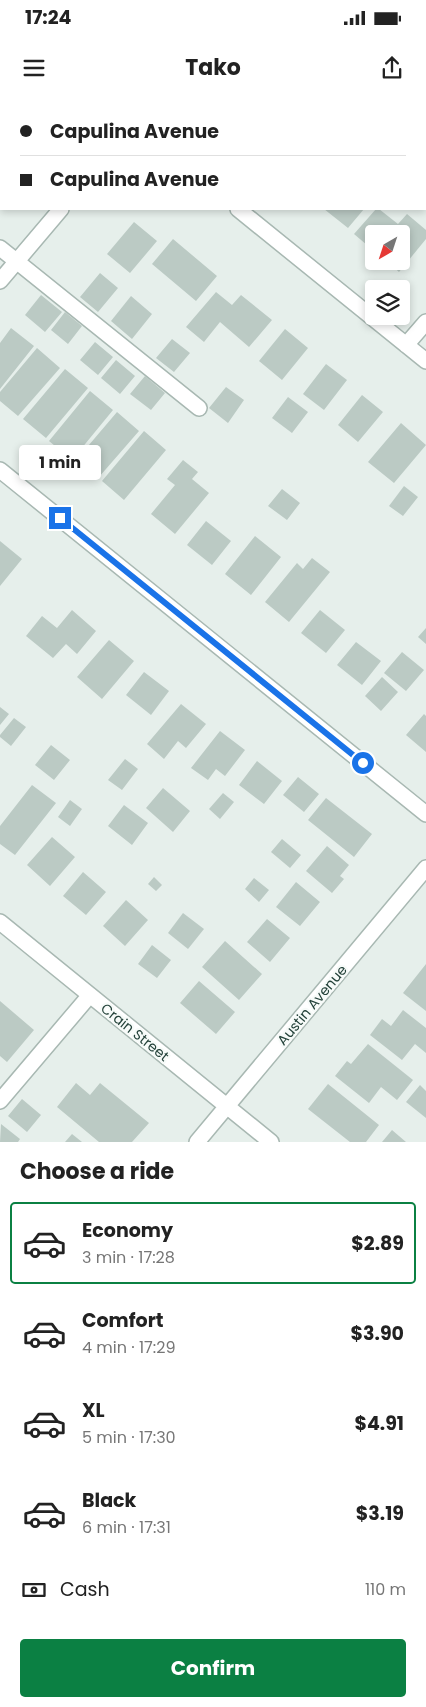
<!DOCTYPE html>
<html lang="en">
<head>
<meta charset="utf-8">
<style>
	:root { --surface:#fff; --page:#f6f6f6; --text:#222; --muted:#767676; --line:#e0e0e0; --accent:#0b8043 }
	body { margin:0; font-family:Poppins,sans-serif; background:var(--page); color:var(--text); height:100vh; display:flex; flex-direction:column; font-size:19px; white-space:nowrap }
	* { box-sizing:border-box; margin:0 }
	p { font-size:16px; color:var(--muted) }
	.icon { flex:none; width:28px; height:28px; fill:none; stroke:currentColor; stroke-width:2; stroke-linecap:round; stroke-linejoin:round }
	.map { position:relative; height:1042px; overflow:hidden }
	.drawer { display:flex; flex-direction:column; background:var(--surface); flex:1 }
	.drawer>* { flex:none }
	.hud { position:absolute; left:0px; top:0px; width:426px; height:110px; box-shadow:0 2px 8px #0003; display:grid; align-content:center; height:110px; padding:0 20px; background:var(--surface) }
	.needle { width:32px; rotate:219deg }
	.buttons { position:absolute; left:365px; top:125px; display:grid; gap:10px }
	.buttons a { display:grid; place-items:center; width:45px; height:45px; border-radius:5px; background:var(--surface); box-shadow:0 2px 8px #0003; font-size:25px }
	.end { position:absolute; width:22px; height:22px; margin:-11px; border:6px solid #1a73e8; background:#fff; box-shadow:0 0 0 2px #fff }
	.from { border-radius:50% }
	.bubble { position:absolute; height:35px; border-radius:5px; background:var(--surface); box-shadow:0 2px 8px #0003; font-size:16px; font-weight:700; line-height:35px; text-align:center }
	.hud b { display:flex; align-items:center; gap:18px; height:48px; font-size:19px }
	.hud b+b { border-top:1px solid var(--line) }
	.hud i { width:12px; height:12px; background:var(--text) }
	ul { padding:0; list-style:none }
	li { display:flex; align-items:center; gap:15px; height:82px; margin:0 10px 8px; padding:0 10px; border:2px solid transparent; border-radius:5px }
	li div { flex:1 }
	li b { display:block; font-size:19px }
	li em { font-style:normal; font-weight:700 }
	li.current { border-color:var(--accent) }
	li>.icon { width:45px; height:45px; stroke-width:1.5 }
	h2 { padding:0 20px; font-size:22px; line-height:60px }
	.pay { display:flex; align-items:center; gap:12px; height:55px; padding:0 20px; font-size:19px }
	.pay p { margin-inline-start:auto }
	.button { display:flex; gap:10px; margin-top:auto; padding:10px 20px }
	.button a { flex:1; height:58px; border-radius:5px; background:var(--accent); color:#fff; font-size:20px; font-weight:700; line-height:58px; text-align:center }
	.status { display:flex; justify-content:space-between; align-items:center; height:35px; padding:0 25px; background:var(--surface); direction:ltr }
	.status svg { height:14px; fill:currentColor }
	header { display:flex; justify-content:space-between; align-items:center; height:65px; padding:0 20px; background:var(--surface); font-size:22px; font-weight:700 }
	.map>svg:first-child { display:block }
	.building { fill:#bbcac4 }
	.lines { fill:none; stroke-linecap:round; stroke-linejoin:round }
	.minor-casing { stroke:#a8b8b2; stroke-width:18 }
	.minor { stroke:#fff; stroke-width:15 }
	.route { stroke:#1a73e8; stroke-width:6 }
	.labels { text-anchor:middle; stroke-width:4.5; stroke-linejoin:round; paint-order:stroke }
	.street-label { font-size:14px; fill:#24423a; stroke:#f7fbf9 }
</style>
</head>
<body>
<div class="status"><b>17:24</b><svg viewBox="0 0 49 12"><path d="M0 12V9h3v3zM5 12V6h3v6zM10 12V3h3v9zM15 12V0h3v12zM26 1h20v11H26zM47 4h2v5h-2z"/></svg></div>
<header><svg class="icon" aria-label="menu" viewBox="0 0 24 24"><path d="M4 6h16M4 12h16M4 18h16"/></svg>Tako<svg class="icon" aria-label="share" viewBox="0 0 24 24"><path d="M12 15V3M7 8l5-5 5 5M5 13v7h14v-7"/></svg></header>
<div class="map">
<svg width="426" height="1042" viewBox="0 0 426 1042">
	<rect width="100%" height="100%" fill="#e6efeb"/>
	<path class="building" d="M324,109H364L348,128Z
		M376,109H379L398,124L407,114L426,130V139L399,172L387,161H401V134H374V151L354,134Z
		M134,122L157,141L130,173L107,154Z
		M173,139L217,176L196,201L152,164Z
		M100,173L118,188L98,212L80,197Z
		M216,192L232,205L241,195L272,220L249,247L220,222L204,242L186,227Z
		M41,195L62,212L45,232L25,215Z
		M131,196L152,214L132,239L111,221Z
		M65,212L82,226L68,244L51,230Z
		M11,228L34,246L0,289V243Z
		M285,229L308,248L282,280L259,261Z
		M172,239L190,253L174,272L156,258Z
		M95,242L113,257L98,275L80,260Z
		M37,248L60,268L18,316L0,301V292Z
		M116,260L135,276L120,294L101,278Z
		M326,264L347,280L324,310L303,294Z
		M65,269L88,288L46,338L23,319Z
		M145,276L165,293L151,310L130,294Z
		M226,287L244,300L228,323L209,308Z
		M90,291L113,310L72,360L49,341Z
		M362,295L383,312L358,342L338,325Z
		M288,297L308,312L292,333L272,318Z
		M117,312L139,331L99,377L77,359Z
		M401,323L426,345L394,383L368,362Z
		M144,331L166,350L124,400L102,381Z
		M183,360L198,372L192,379L209,393L175,434L151,414L175,385L167,379Z
		M404,386L418,397L403,416L389,406Z
		M282,389L300,403L287,420L268,406Z
		M206,421L231,441L212,465L187,445Z
		M255,436L281,457L251,495L225,474Z
		M0,441L22,459L0,486Z
		M312,458L330,472L289,522L265,502L297,463L303,469Z
		M72,510L96,531L77,554L66,544L53,558L26,536L42,516L57,528Z
		M320,510L345,530L326,553L301,533Z
		M426,528V544L418,537Z
		M109,540L134,561L102,599L77,577Z
		M356,542L381,561L362,585L337,565Z
		M402,552L424,570L406,591L384,573Z
		M144,572L169,591L151,615L126,595Z
		M382,577L398,592L381,611L365,596Z
		M181,604L206,624L186,648L178,641L164,659L147,644Z
		M0,607L9,614L0,625Z
		M424,614L426,616V652L406,635Z
		M14,618L26,627L11,646L0,637V635Z
		M220,631L245,650L225,676L216,669L208,680L191,668Z
		M51,645L70,660L54,680L35,665Z
		M125,659L138,669L122,690L108,680Z
		M257,661L282,681L264,704L239,685Z
		M298,677L319,694L304,712L283,695Z
		M32,685L56,703L15,755L0,744V726Z
		M163,688L190,711L173,732L146,708Z
		M223,693L234,702L220,719L209,709Z
		M326,698L372,734L354,757L308,720Z
		M70,700L82,709L70,726L58,717Z
		M124,705L148,723L132,745L108,726Z
		M52,737L75,757L50,786L27,765Z
		M282,739L301,755L290,768L271,752Z
		M327,746L349,765L340,776L344,779L332,793L306,771Z
		M83,772L106,792L86,815L63,796Z
		M154,777L162,785L156,791L148,784Z
		M254,778L269,790L259,802L245,789Z
		M296,782L320,802L300,826L276,807Z
		M126,800L148,820L125,846L103,826Z
		M183,813L204,829L188,849L168,833Z
		M267,819L290,838L270,862L247,842Z
		M225,841L262,874L239,900L202,867Z
		M152,845L171,860L157,878L138,864Z
		M426,864V911L403,893Z
		M199,881L235,912L216,934L180,903Z
		M0,901L34,930L7,962L0,956Z
		M403,910L426,928V953L415,944L402,960L370,935L382,919L391,926Z
		M368,944L413,980L397,1000L381,987L369,1003L335,976L347,961L351,964Z
		M76,983L90,995L100,983L149,1023L132,1042H99L57,1007Z
		M328,984L379,1025L366,1042H350L308,1009Z
		M420,985L426,991V1018L406,1002Z
		M22,999L41,1015L27,1032L8,1016Z
		M1,1024L20,1039L18,1042H0Z
		M392,1030L406,1042H382Z
		M72,1034L82,1042H65Z"/>
	<g class="lines">
		<g class="minor-casing">
			<path id="minor" d="M104,0L106,1
				M152,1L153,0
				M238,109L426,261
				M0,148L199,308
				M0,181L61,109
				M406,245L426,222
				M0,370L426,714
				M0,822L271,1042
				M0,1001L90,895
				M197,1042L426,768"/>
		</g>
		<use href="#minor" class="minor"/>
	</g>
	<g class="lines">
		<path class="route" d="M60,418L363,663"/>
	</g>
	<g class="labels">
		<g class="street-label">
			<text transform="translate(312 905) rotate(-50)" y="5">Austin Avenue</text>
			<text transform="translate(135 932) rotate(39)" y="5">Crain Street</text>
		</g>
	</g>
</svg>
<div class="buttons">
<a><svg class="needle" viewBox="-14 -14 28 28"><path d="M0-13l5 13h-10z" fill="#e53935"/><path d="M0 13l5-13h-10z" fill="#767676"/></svg></a>
<a><svg class="icon" aria-label="layers" viewBox="0 0 24 24"><path d="M12 4l9 5-9 5-9-5zM3 14l9 5 9-5"/></svg></a>
</div>
<i class="end from" style="left:363px;top:663px"></i>
<i class="end" style="left:60px;top:418px"></i>
<div class="bubble" style="left:19px;top:345px;width:82px">1 min</div>
<div class="hud">
<b><i class="from"></i>Capulina Avenue</b>
<b><i></i>Capulina Avenue</b>
</div>
</div>
<section class="drawer">
<h2>Choose a ride</h2>
<ul>
<li class="current"><svg class="icon" aria-label="car" viewBox="0 0 24 24"><path d="M5 17H2v-5l4-1 3-4h7l3 4 3 1v5h-3M9 17h6M6 11h13"/><circle cx="7" cy="17" r="2"/><circle cx="17" cy="17" r="2"/></svg><div><b>Economy</b><p>3 min · 17:28</p></div><em>$2.89</em></li>
<li><svg class="icon" aria-label="car" viewBox="0 0 24 24"><path d="M5 17H2v-5l4-1 3-4h7l3 4 3 1v5h-3M9 17h6M6 11h13"/><circle cx="7" cy="17" r="2"/><circle cx="17" cy="17" r="2"/></svg><div><b>Comfort</b><p>4 min · 17:29</p></div><em>$3.90</em></li>
<li><svg class="icon" aria-label="car" viewBox="0 0 24 24"><path d="M5 17H2v-5l4-1 3-4h7l3 4 3 1v5h-3M9 17h6M6 11h13"/><circle cx="7" cy="17" r="2"/><circle cx="17" cy="17" r="2"/></svg><div><b>XL</b><p>5 min · 17:30</p></div><em>$4.91</em></li>
<li><svg class="icon" aria-label="car" viewBox="0 0 24 24"><path d="M5 17H2v-5l4-1 3-4h7l3 4 3 1v5h-3M9 17h6M6 11h13"/><circle cx="7" cy="17" r="2"/><circle cx="17" cy="17" r="2"/></svg><div><b>Black</b><p>6 min · 17:31</p></div><em>$3.19</em></li>
</ul>
<div class="pay"><svg class="icon" aria-label="cash" viewBox="0 0 24 24"><path d="M3 7h18v10H3z"/><circle cx="12" cy="12" r="2"/></svg>Cash<p>110 m</p></div>
<div class="button"><a>Confirm</a></div>
</section>
</body>
</html>
